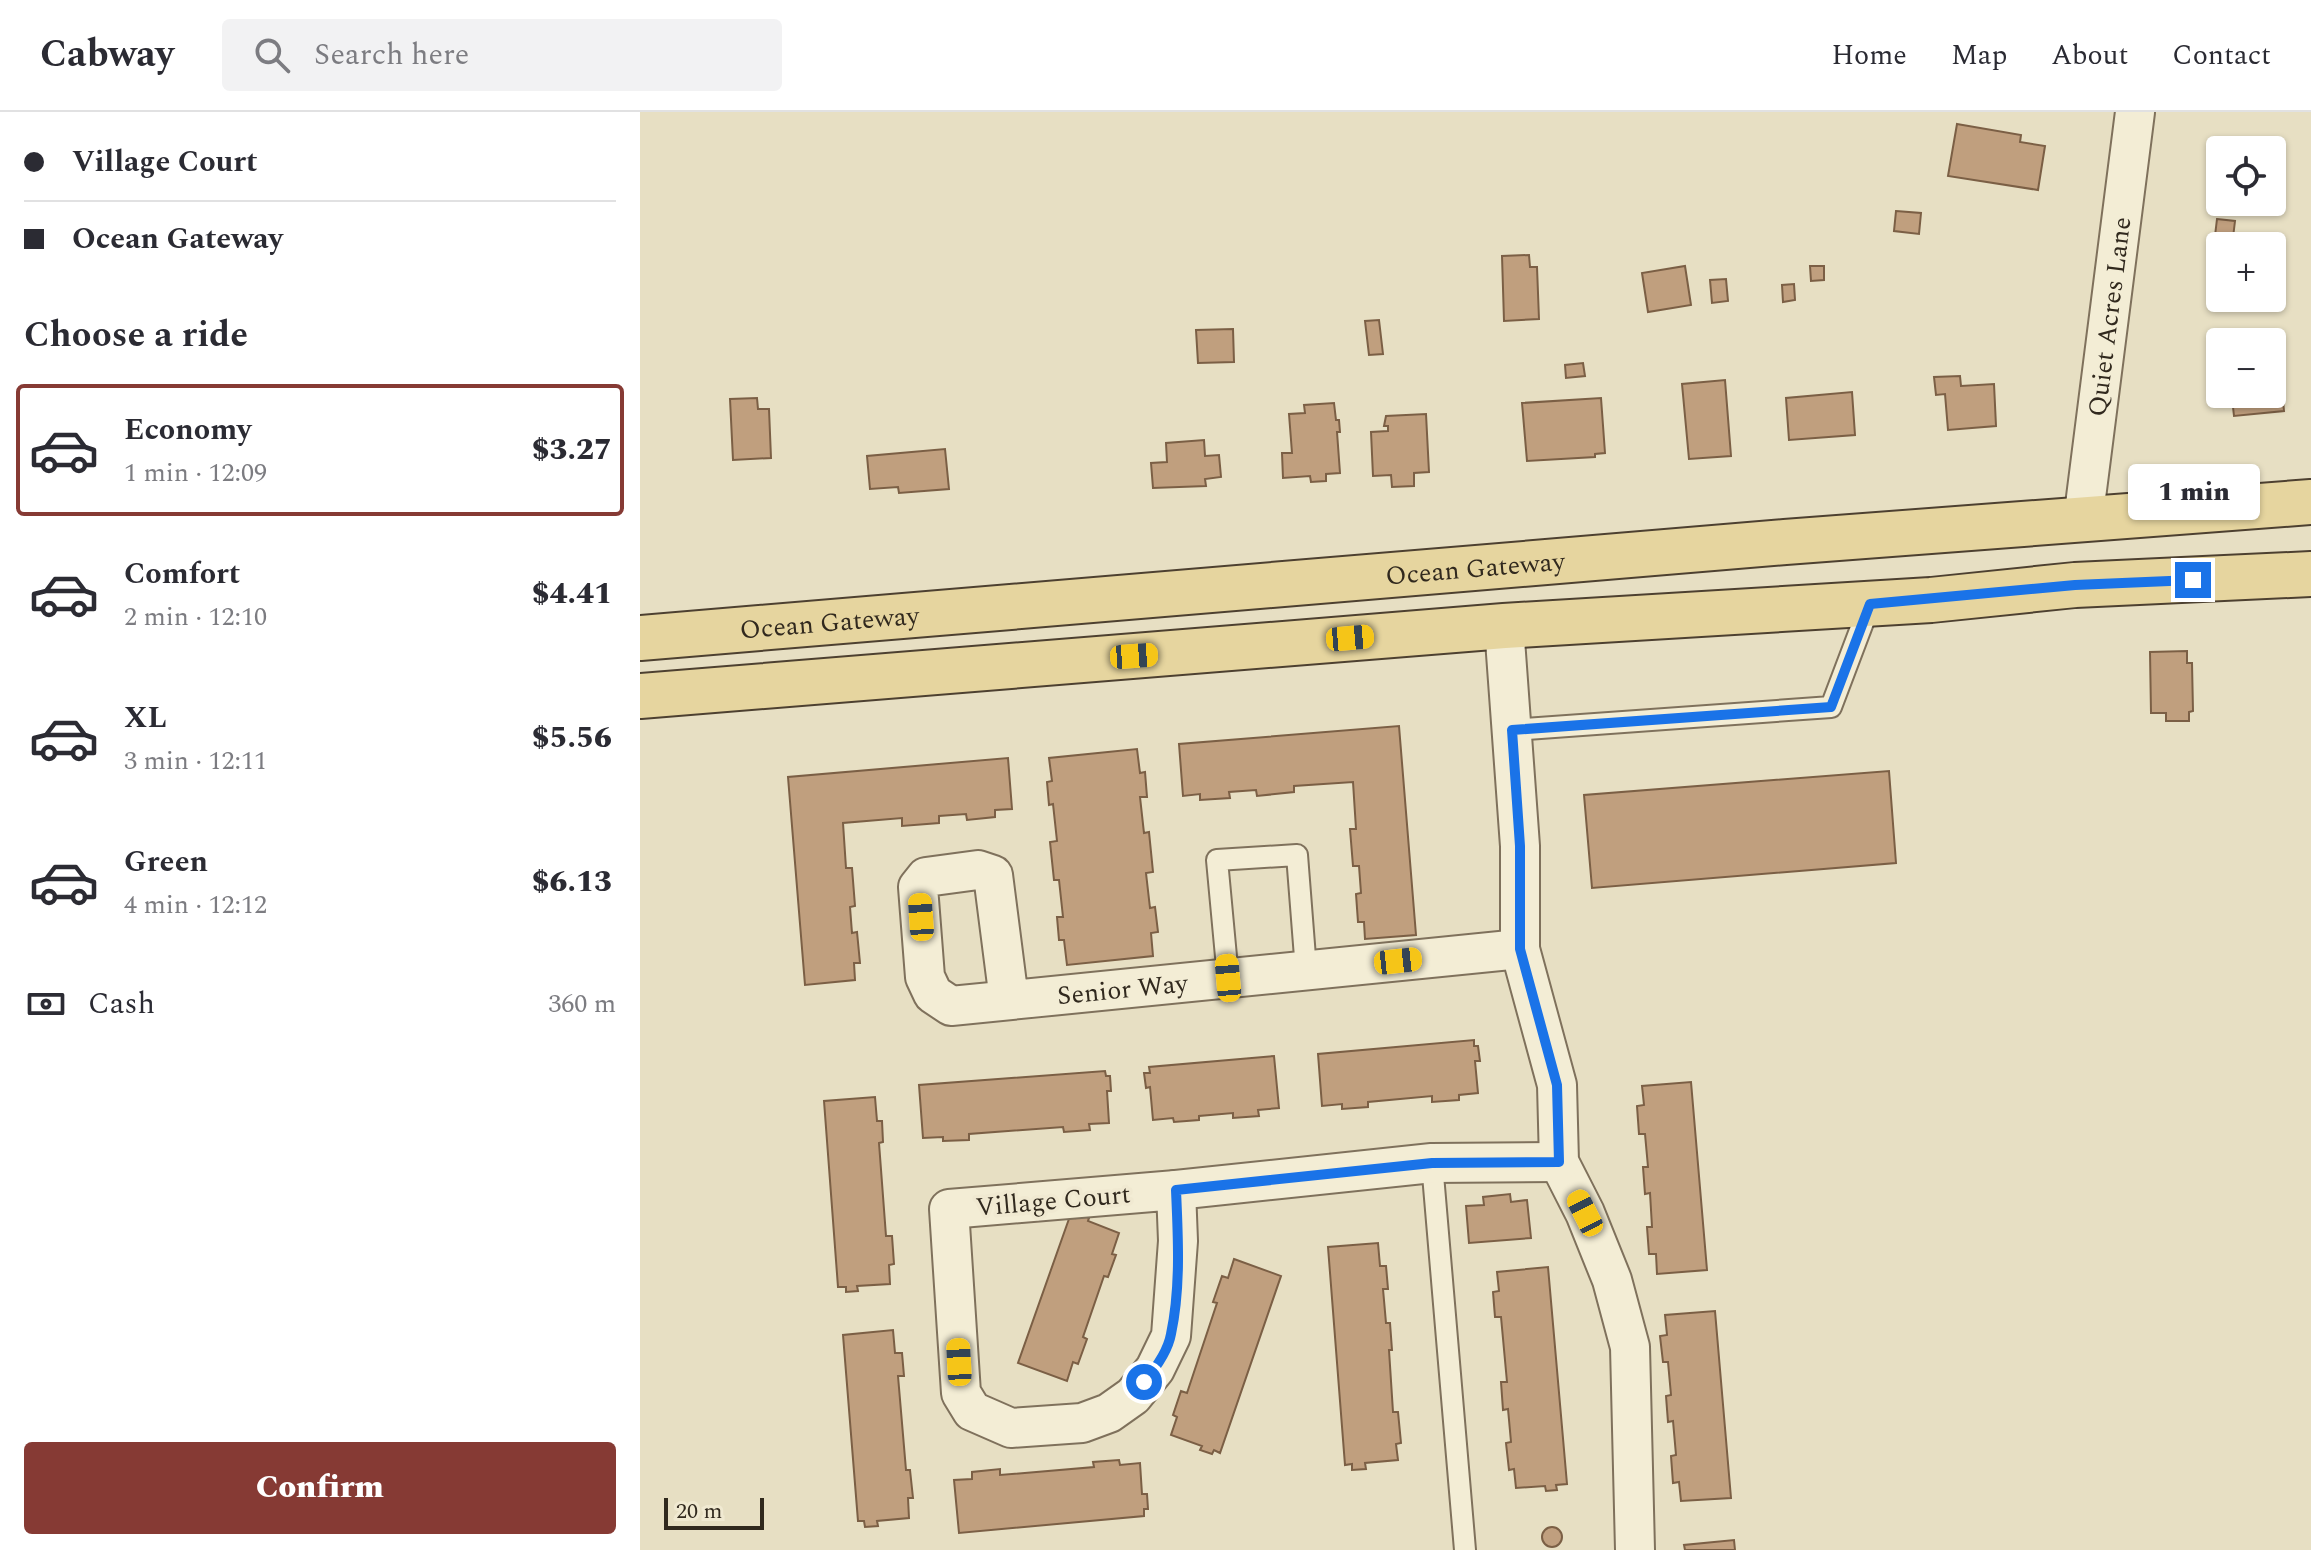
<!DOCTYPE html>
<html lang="en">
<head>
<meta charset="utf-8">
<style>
	:root { --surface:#fff; --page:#f2f2f3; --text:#2b2b33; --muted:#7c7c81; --line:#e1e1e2; --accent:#863a34 }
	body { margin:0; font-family:Spectral,serif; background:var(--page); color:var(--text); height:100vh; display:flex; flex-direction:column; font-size:30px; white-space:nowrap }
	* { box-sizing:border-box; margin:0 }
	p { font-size:26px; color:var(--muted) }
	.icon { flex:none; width:44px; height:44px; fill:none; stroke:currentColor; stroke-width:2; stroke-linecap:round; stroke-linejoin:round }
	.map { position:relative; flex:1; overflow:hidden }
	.details { display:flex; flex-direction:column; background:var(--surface); width:640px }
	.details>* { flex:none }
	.guide { display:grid; align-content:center; height:176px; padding:0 24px; background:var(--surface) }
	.fabs { position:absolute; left:1566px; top:24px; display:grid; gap:16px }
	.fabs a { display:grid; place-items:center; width:80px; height:80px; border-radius:8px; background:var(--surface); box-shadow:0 2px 6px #0004; font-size:40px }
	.scale { position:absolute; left:24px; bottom:20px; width:100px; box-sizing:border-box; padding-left:8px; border:4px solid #31291e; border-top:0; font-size:22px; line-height:28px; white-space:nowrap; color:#31291e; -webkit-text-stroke:6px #f0e9d1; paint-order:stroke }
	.end { position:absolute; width:36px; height:36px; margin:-18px; border:10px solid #1a73e8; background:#fff; box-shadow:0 0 0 4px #fff }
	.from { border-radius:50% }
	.bubble { position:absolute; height:56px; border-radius:8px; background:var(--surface); box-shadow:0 2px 6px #0004; font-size:26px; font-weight:800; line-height:56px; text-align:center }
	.car { position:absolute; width:24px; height:48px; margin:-24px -12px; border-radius:10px; box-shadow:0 0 6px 2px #0007; background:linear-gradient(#f5c518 24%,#345 0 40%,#f5c518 0 76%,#345 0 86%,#f5c518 0) }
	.guide b { display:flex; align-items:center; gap:28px; height:76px; font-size:30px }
	.guide b+b { border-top:2px solid var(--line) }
	.guide i { width:20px; height:20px; background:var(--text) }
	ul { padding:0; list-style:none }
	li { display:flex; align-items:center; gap:24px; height:132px; margin:0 16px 12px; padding:0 8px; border:4px solid transparent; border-radius:8px }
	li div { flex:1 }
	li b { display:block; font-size:30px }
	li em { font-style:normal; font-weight:800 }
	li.current { border-color:var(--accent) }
	li>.icon { width:72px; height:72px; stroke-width:1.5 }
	h2 { padding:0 24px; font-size:36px; line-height:96px }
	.pay { display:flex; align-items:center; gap:20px; height:88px; padding:0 24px; font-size:30px }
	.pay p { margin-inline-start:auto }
	.cta { display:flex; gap:16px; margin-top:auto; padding:16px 24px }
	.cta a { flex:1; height:92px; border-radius:8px; background:var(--accent); color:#fff; font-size:32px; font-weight:800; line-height:92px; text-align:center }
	header { display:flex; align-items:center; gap:48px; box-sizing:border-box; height:112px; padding:0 40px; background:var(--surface); border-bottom:2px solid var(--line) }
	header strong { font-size:38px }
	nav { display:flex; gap:44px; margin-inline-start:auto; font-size:28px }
	.search { width:560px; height:72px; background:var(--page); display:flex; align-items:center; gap:20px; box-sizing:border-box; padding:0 28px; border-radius:8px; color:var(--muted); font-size:30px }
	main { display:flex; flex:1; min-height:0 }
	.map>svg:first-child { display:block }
	.building { fill:#c09f7e; stroke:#7b5f45; stroke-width:2 }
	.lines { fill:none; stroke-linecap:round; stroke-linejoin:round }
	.lane-casing { stroke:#7f715c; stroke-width:24 }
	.street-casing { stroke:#7f715c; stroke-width:42 }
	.primary-casing { stroke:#4d4030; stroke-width:48 }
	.lane { stroke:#f3edd5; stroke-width:20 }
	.street { stroke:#f3edd5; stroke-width:38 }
	.primary { stroke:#e6d59f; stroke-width:44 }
	.route { stroke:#1a73e8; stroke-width:10 }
	.labels { text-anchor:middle; stroke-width:7; stroke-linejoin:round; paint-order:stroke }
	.street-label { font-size:26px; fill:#31291e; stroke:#f0e9d1 }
</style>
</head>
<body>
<header>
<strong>Cabway</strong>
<div class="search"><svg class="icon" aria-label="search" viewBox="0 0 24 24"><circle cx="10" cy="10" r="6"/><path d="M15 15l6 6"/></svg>Search here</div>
<nav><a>Home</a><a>Map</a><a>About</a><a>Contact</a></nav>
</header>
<main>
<section class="details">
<div class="guide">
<b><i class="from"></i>Village Court</b>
<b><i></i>Ocean Gateway</b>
</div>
<h2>Choose a ride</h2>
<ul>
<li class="current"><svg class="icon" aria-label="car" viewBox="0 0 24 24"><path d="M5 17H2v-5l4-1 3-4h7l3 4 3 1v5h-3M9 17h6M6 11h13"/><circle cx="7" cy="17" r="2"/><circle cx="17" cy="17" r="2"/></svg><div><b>Economy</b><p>1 min · 12:09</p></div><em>$3.27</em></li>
<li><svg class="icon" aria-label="car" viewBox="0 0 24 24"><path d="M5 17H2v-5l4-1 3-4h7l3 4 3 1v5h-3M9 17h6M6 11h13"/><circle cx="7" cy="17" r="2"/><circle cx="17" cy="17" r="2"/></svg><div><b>Comfort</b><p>2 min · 12:10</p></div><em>$4.41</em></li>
<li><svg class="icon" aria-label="car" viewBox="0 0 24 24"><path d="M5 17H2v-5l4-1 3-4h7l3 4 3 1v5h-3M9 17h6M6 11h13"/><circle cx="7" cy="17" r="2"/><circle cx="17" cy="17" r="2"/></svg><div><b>XL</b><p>3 min · 12:11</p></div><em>$5.56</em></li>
<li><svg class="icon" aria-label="car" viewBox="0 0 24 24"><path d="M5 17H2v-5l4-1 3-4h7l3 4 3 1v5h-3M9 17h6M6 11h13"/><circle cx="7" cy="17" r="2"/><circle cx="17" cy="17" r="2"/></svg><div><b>Green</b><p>4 min · 12:12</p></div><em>$6.13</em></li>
</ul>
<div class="pay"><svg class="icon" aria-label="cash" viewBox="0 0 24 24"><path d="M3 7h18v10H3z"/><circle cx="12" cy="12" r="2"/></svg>Cash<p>360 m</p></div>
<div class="cta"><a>Confirm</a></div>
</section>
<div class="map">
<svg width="1671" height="1438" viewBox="0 0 1671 1438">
	<rect width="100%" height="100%" fill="#e7dfc3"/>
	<path class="building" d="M1317,12L1381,23L1380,30L1405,34L1398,78L1308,64Z
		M1256,99L1281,101L1279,122L1254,119Z
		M1577,107L1595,109L1592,134L1574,132Z
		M889,143L890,155H897L899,207L864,209L862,144Z
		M1045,154L1051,193L1008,200L1002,161Z
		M1170,154H1184V168L1171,169Z
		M1086,167L1088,189L1072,191L1070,168Z
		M1154,172L1155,188L1143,190L1142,173Z
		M739,208L743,242L729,243L725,209Z
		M593,217L594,250L558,251L556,218Z
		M943,251L945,264L926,266L925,253Z
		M1640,255L1644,299L1594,304L1592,286L1575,288L1573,260L1580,259V282H1632V256Z
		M1320,264L1321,274L1354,272L1356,314L1308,318L1305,282L1296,283L1294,265Z
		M1085,268L1091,344L1049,347L1042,272Z
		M1212,280L1215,323L1149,328L1146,286Z
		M117,286L118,297H129L131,346L93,348L90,287Z
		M961,286L965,341L955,342V345L887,349L882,291Z
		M694,291L696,308H699L700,320H697L700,361L686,362V369L671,370L670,364L643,366L642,341H652L649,302L665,301L664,293Z
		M786,302L789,360L774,361V374L752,375L751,363L733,364L731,320L748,319V314H744L746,304Z
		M564,328L565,344L579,343L581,365L565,367L566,374L513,376L511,351L527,350L526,331Z
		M305,337L309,377L259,381L258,375L230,377L227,344Z
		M1547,539V551H1552L1553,599L1549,600V609H1526V601H1511L1510,540Z
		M759,614L776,823L725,827L724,810H718L716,782L721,781L719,754H713L710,717H716L713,670L654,674V680L617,684L616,678L589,680L590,686L560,688V682L543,684L539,632Z
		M497,637L500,661L505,660L507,685H500L504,721L509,720L513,760L506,761L510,796L515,795L518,820L511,821L513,844L427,853L424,828H419L417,805H423L419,768H414L410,730L417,729L413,692L409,693L407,670L412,669L409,646Z
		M368,646L372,697L355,698V705L327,708L326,702L299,704V711L262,714V706L203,711L206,756H212L215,794L210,795L212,821L217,820L220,851H214L215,868L165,873L148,665Z
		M1249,659L1256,751L952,776L944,683Z
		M834,928V934H838L840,949H835L838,981L819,983V988L792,990V984L728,990V995L702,997V992L682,994L678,942Z
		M634,944L639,996L618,998L619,1004L593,1006V1001L559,1004V1008L534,1010L533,1006L513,1008L510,975L506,976L504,961H510L509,955Z
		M465,959L466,964H470L471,979H467L469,1011L449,1012L450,1018L424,1020L423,1015L329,1022V1028L303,1029V1025L283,1026L279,973Z
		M1051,970L1067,1158L1017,1162L1016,1142H1009L1007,1115H1012L1010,1081L1005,1082L1003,1055H1008L1005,1022H999L997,994L1004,993L1002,974Z
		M235,985L237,1009H242L243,1030L239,1031L246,1124H252L254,1152L249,1153L250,1172L217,1174L218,1179L206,1180V1175H198L184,989Z
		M870,1082L871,1090L887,1088L891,1126L829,1131L826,1094L844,1093L843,1085Z
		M437,1101L449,1106L448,1109L479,1121L472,1142L476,1143L468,1165L464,1164L443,1225L447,1227L438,1252L433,1250L427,1269L378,1251L430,1104L435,1106Z
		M738,1131L740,1154H746L748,1177H743L746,1211H750L752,1238H749L753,1300H758L761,1331L756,1332L758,1348L725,1351L726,1357L712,1358V1352L705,1353L688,1135Z
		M594,1147L641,1164L580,1341L574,1338L572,1342L560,1338L562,1334L531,1323L537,1305L533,1303L541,1279L547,1281L577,1191L573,1190L582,1164L588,1166Z
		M908,1155L927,1372L916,1373L917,1378L906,1379L905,1374L876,1376L874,1357L869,1358L866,1331L871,1330L868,1297L863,1298L861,1270H867L861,1205H855L853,1180L859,1179L857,1160Z
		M1075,1199L1091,1386L1041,1389L1039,1370L1033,1371L1031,1344L1036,1343L1033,1309L1028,1310L1026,1284L1031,1283L1028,1250H1023L1020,1224L1027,1223L1025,1203Z
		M253,1218L255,1241H262L264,1264H258L266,1358H270L273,1386H268L269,1406L237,1409L238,1414L225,1415L224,1409H218L203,1223Z
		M479,1348L480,1353L500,1351L502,1382H507L508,1397H504V1404L319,1421L314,1368L332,1367V1360L360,1357V1363L454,1355L453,1350Z
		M902 1425a10 10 0 1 1 20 0a10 10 0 1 1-20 0Z
		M1094,1428L1095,1438H1045L1044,1433Z"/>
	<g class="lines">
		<g class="lane-casing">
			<path id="lane" d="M872,618L1191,595L1230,492
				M588,866L577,748L657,743L666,858
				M792,1051L825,1438"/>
		</g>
		<g class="street-casing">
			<g id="street">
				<path id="s1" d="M1443,409L1495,0"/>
				<path d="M864,514L880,734V837L917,973L919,1050L945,1101L972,1168L990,1235L995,1438"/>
				<path id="s2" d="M369,888L353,763L338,758L286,765L278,775L285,865L293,882L311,894L880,837"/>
				<path d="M536,1078L538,1129L531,1224L515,1257L493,1284L469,1301L442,1311L371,1316L332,1299L321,1281L309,1097Z"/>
				<path d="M536,1078L792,1051L919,1050"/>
			</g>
		</g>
		<g class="primary-casing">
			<g id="primary">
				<path id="s3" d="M0,526L1145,430L1671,390"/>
				<path d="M0,584L864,514L1291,488L1435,473L1671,462"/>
			</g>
		</g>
		<use href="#lane" class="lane"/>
		<use href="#street" class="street"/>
		<use href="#primary" class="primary"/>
	</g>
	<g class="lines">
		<path class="route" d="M504,1270C515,1257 528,1239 531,1222C541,1175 538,1124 536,1078L792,1051L919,1050L917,973L880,837V734L872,618L1191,595L1230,492L1435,473L1553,468"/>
	</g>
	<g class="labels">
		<g class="street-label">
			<text dy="9" stroke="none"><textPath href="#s1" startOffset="206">Quiet Acres Lane</textPath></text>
			<text dy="9" stroke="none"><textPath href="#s3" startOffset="838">Ocean Gateway</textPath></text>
			<text dy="9" stroke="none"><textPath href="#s3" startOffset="190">Ocean Gateway</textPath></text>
			<text dy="9" stroke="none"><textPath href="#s2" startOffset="510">Senior Way</textPath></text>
			<text transform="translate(413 1088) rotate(-5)" y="9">Village Court</text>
		</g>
	</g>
</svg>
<div class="fabs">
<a><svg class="icon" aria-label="locate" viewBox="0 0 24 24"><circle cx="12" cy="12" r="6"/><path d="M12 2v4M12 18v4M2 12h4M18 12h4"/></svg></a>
<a>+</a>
<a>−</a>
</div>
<div class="scale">20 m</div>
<i class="end from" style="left:504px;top:1270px"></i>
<i class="end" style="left:1553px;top:468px"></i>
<div class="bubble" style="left:1488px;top:352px;width:132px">1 min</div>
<i class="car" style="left:710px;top:526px;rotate:85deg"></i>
<i class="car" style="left:494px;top:544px;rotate:86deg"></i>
<i class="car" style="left:281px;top:805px;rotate:356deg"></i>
<i class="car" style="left:758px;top:849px;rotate:84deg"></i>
<i class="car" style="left:588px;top:866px;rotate:355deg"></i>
<i class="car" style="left:945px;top:1101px;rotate:333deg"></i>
<i class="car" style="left:319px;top:1250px;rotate:357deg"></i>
</div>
</main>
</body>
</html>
